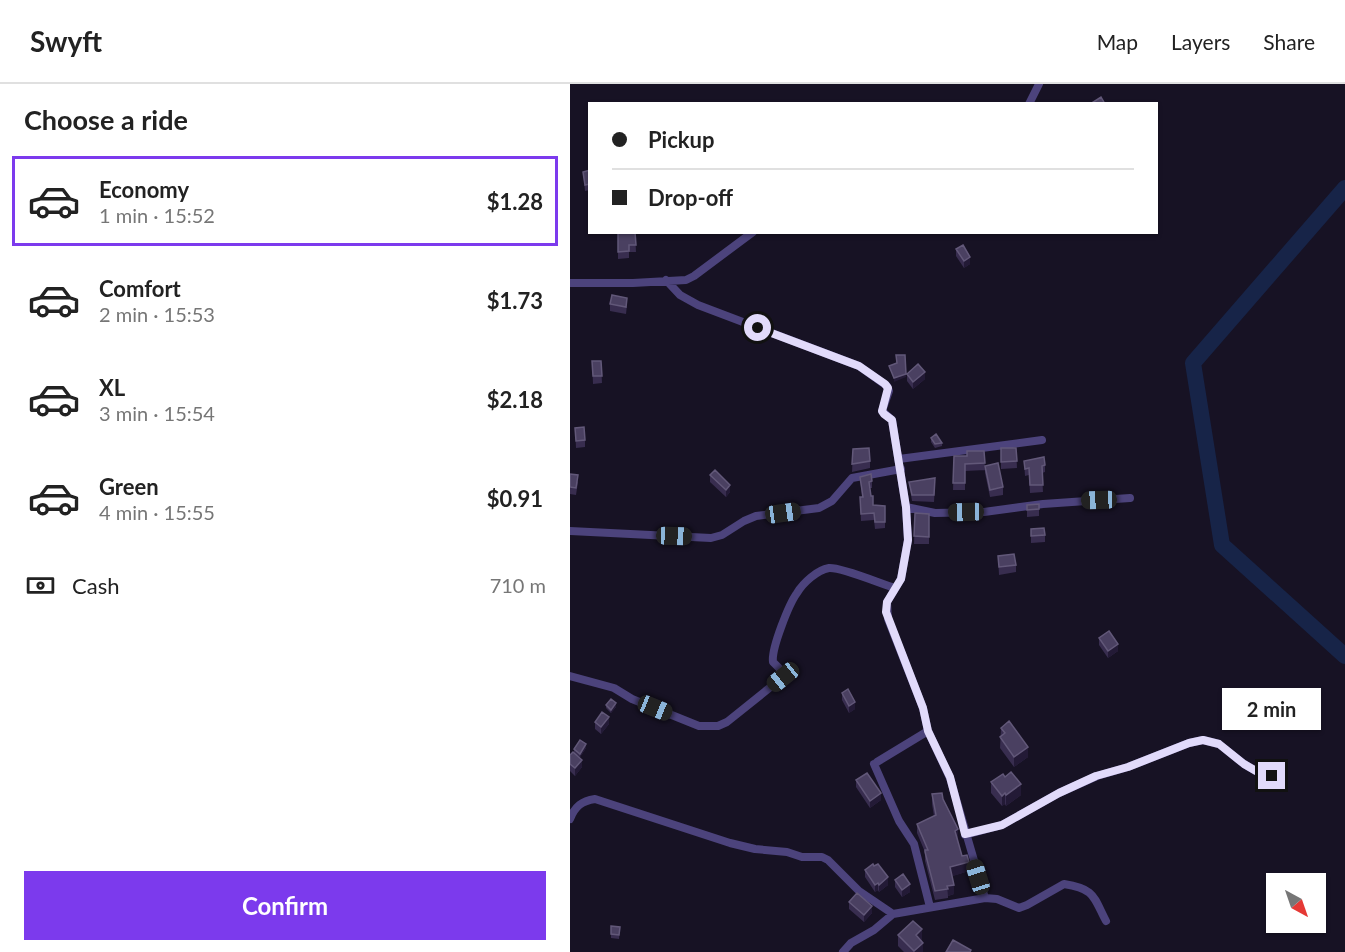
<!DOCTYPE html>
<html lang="en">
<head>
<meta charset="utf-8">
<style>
	:root { --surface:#fff; --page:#f2f2f2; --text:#222; --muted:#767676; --line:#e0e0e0; --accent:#7c3aed }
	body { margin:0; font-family:Lato,sans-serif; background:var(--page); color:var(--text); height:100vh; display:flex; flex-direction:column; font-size:22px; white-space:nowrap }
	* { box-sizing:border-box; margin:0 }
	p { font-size:20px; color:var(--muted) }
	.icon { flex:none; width:33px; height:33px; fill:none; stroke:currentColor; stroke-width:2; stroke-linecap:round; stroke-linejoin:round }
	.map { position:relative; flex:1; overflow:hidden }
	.panel { display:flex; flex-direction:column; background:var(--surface); width:570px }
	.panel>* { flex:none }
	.banner { position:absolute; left:18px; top:18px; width:570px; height:132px; border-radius:0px; box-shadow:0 2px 4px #0004; display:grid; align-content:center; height:132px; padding:0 24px; background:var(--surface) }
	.needle { width:39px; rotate:140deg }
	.controls { position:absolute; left:696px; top:789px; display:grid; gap:12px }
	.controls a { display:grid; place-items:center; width:60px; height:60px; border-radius:0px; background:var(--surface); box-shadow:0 2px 4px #0004; font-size:30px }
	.end { position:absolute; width:27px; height:27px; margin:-14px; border:8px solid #e1dafa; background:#111; box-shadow:0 0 0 3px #111 }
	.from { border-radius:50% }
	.bubble { position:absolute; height:42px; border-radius:0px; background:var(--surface); box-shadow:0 2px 4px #0004; font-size:20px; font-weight:700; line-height:42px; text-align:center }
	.car { position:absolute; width:18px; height:36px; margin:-18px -9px; border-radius:8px; box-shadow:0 0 4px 2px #0007; background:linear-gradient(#222 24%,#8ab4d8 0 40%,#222 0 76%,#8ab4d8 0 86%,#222 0) }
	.banner b { display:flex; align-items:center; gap:21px; height:57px; font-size:22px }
	.banner b+b { border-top:2px solid var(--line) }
	.banner i { width:15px; height:15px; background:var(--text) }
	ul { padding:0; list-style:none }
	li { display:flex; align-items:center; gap:18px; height:90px; margin:0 12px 9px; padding:0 12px; border:3px solid transparent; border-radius:0px }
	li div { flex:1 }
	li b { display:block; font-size:22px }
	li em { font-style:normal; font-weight:700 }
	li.on { border-color:var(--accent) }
	li>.icon { width:54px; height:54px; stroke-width:1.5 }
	h2 { padding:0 24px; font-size:27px; line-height:72px }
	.pay { display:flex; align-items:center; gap:15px; height:66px; padding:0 24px; font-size:22px }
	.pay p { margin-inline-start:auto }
	.action { display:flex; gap:12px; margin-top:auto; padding:12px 24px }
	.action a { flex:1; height:69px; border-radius:0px; background:var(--accent); color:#fff; font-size:24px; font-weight:700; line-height:69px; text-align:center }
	header { display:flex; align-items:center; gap:36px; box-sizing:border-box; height:84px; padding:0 30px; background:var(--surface); border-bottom:2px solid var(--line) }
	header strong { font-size:28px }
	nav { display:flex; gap:33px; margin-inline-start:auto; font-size:21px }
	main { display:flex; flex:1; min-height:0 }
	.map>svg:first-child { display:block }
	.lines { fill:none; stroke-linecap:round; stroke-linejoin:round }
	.river { stroke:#172448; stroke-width:16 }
	.street { stroke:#4c437c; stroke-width:8 }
	.wall { fill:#382d4f }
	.shaded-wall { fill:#231a36 }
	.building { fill:#4a4061; stroke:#625879; stroke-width:1.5 }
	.route { stroke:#e1dafa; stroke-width:8 }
</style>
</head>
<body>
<header>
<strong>Swyft</strong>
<nav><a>Map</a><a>Layers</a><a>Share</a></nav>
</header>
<main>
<section class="panel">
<h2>Choose a ride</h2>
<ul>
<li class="on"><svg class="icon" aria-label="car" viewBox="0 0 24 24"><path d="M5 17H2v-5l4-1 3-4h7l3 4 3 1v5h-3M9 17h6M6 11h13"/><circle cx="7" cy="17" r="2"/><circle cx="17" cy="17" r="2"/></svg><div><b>Economy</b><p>1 min · 15:52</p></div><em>$1.28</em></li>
<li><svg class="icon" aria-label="car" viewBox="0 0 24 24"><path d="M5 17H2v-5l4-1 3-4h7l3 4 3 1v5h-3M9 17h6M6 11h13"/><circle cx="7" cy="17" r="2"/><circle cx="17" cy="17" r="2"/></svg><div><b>Comfort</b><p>2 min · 15:53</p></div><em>$1.73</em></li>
<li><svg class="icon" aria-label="car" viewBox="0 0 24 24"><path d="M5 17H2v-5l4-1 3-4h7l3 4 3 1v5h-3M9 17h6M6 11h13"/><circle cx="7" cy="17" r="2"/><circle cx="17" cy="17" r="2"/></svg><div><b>XL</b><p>3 min · 15:54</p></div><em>$2.18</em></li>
<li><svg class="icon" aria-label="car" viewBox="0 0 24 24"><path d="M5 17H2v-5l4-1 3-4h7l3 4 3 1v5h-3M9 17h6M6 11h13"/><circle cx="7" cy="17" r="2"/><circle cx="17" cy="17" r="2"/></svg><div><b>Green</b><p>4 min · 15:55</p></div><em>$0.91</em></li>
</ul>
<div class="pay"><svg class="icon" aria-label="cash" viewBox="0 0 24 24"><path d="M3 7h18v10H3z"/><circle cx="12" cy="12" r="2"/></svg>Cash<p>710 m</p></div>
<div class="action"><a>Confirm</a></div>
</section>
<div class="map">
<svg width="775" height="868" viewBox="0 0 775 868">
	<rect width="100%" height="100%" fill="#171224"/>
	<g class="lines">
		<path class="river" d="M775,104L623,279L652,461L775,572"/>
		<path class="street" d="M459,20L469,0
			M96,196L110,211L128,221L289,282L317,302L319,307L312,327L322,336L336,423L338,456L331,495L317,518L318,535L353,624L358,647L380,694L415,814
			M0,199H63L116,196L124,192L183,148
			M329,375L472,356
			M336,423L365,429L414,428L473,420L560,414
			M0,447L141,454L152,451L174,437L186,432L249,424L262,417L282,394L331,385
			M0,592L44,604L62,615L129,642H148L157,638L213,593V588L203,578C201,565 219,520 227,509C233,499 247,486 259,484C272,483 311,500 325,504
			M307,678L358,647
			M304,680L329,737L344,760L360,823
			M0,735C5,722 12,717 25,715L160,759L185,765L217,768L232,773H252L258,776L289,807L323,830
			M395,751L432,741L489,709L527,692L558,683L619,659L633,656L649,660L674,680L686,687L702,692
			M273,868L281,859L304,846L323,830L415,814L427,815L449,824L457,821L494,800C525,805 523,812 536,837"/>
	</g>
	<path class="wall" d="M20,86V106L15,107L13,88Z
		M48,148H65L66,168H59V174L48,175Z
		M386,165L400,180L394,184L386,172Z
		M40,220L57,221L56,230L40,227Z
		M22,277H31L32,299L23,300Z
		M337,290L355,295L343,305L337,297Z
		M5,344L15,356V363L6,364Z
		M361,354L372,359V362L365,364L361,358Z
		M431,364H446L447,384L431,385Z
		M283,365L300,377V384L282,388Z
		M414,367L415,386L395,387V406H383L384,372H397Z
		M454,377L475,381V388L472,389L473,408L460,409L459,391L455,392Z
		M415,382L433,403V411L420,413L415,389Z
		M0,390L8,398L6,411L0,410Z
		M140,391L160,408L156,413L140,398Z
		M290,393L302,397V404H299L303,421L315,422V444L305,445L304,436L291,437L290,413H292Z
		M339,398L365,401L364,418L342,417Z
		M469,420V432L457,433V421Z
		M345,429L359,430V460H344Z
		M461,445L475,451V458L461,459Z
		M428,472L446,481V488L429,491Z
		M529,554L548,567L538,574L529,561Z
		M272,609L285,625L279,629L272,616Z
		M36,621L46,623L41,629L36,624Z
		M25,638L39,640L31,650L25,645Z
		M431,644L458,673L444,683L430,664Z
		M16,664L10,673L7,671L12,683L5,692L0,687V671L4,668V665Z
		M286,696L311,716L300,724L286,703Z
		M421,698L451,711L436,722L435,720L432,722L421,709Z
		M362,710L373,715L388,754L387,755L392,772L399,787L382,792L384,810L378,812V814L365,816L355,777V768L347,749V740L364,732L362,720Z
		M304,782L318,801L309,808L308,806L305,808L295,793V786Z
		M325,796L340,808L332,813L325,803Z
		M279,818L302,829L294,838L279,825Z
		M50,843L49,855L41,854V850Z
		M328,851L352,856L353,868H334L328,862Z"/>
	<path class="shaded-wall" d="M400,173V180L394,184V177Z
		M355,288V295L343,305V298Z
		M336,290V293L324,298V294Z
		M160,401V408L156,413V406Z
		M548,560V567L538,574V567Z
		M285,618V625L279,629V622Z
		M46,619V623L41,629V626Z
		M39,633V640L31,650V643Z
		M16,660V664L10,673V670Z
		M458,663V673L444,683V673Z
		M12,676V683L5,692V684Z
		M451,700V711L436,722V711Z
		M311,709V716L300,724V717Z
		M435,709V720L432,722V712Z
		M388,745V754L385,756V747Z
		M399,778V787L380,793V783Z
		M318,793V801L309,808V801Z
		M308,799V806L305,808V801Z
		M340,800V808L332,813V806Z
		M384,801V810L378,812L377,802Z
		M302,822V829L294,838V831Z
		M352,845V856L346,862V851Z
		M353,859V868H344V867Z"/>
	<path class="building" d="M531,13L535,20H520Z
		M20,86V100L15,101L13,88Z
		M48,148H65L66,161H59V167L48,168Z
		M393,161L400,173L394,177L386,165Z
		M42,211L57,214L56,223L40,220Z
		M326,271H335L336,290L324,294L319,282L327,279Z
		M22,277H31L32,292H23Z
		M348,280L355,288L343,298L337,290Z
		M14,343L15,356L6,357L5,344Z
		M366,350L372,359L365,360L361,354Z
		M299,364L300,377L282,380L283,365Z
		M431,364H446L447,377L431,378Z
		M397,367H414L415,379L395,380V399H383L384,372H397Z
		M474,373L475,381L472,382L473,401H460L459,384L455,385L454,377Z
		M428,379L433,403L420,406L415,382Z
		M145,386L160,401L156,406L140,391Z
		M0,390L8,391L6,404L0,403Z
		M301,390L302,397L299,398L301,412H303V421L315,422V438H305L304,429L291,430L290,413H293L290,393Z
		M365,394L364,411H342L339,398Z
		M469,420V425L457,426V421Z
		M345,429L359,430V453L344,452Z
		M474,444L475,451L461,452V445Z
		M444,470L446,481L429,483L428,472Z
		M539,547L548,560L538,567L529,554Z
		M278,605L285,618L279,622L272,609Z
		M41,615L46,619L41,626L36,621Z
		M32,628L39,633L31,643L25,638Z
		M439,637L458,663L444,673L430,653L435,649L431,644Z
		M10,656L16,660L10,670L4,665Z
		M3,668L12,676L5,684L0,680V671Z
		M441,688L451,700L436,711L435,709L432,712L421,698L433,690L435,693Z
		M297,689L311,709L300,717L286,696Z
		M372,709L373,715L388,745L385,747L392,772L397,771L399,778L380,783L384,801L377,802L378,805L365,807L355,768V766H358L347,740L366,731L362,710Z
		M303,780L304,782L308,780L318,793L309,801L308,799L305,801L295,786Z
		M333,790L340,800L332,806L325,796Z
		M287,809L302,822L294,831L279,818Z
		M343,837L352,845L346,851L353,859L344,867L328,851Z
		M41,842L50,843L49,851L41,850Z
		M383,856L401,866L400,868H376Z"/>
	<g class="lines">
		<path class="route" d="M188,244L289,282L315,300L318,304L312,327L314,330L322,336L336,423L338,456L331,495L317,518L316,528L353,624L358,647L380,693L395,750L432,741L489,709L526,692L558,683L619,659L633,656L649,660L674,680L686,687L702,692"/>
	</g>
</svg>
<div class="controls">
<a><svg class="needle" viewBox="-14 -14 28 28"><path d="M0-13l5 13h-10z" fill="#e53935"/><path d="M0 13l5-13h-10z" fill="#767676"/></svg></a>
</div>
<i class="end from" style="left:188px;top:244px"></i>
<i class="end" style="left:702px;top:692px"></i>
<div class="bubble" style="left:652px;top:604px;width:99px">2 min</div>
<i class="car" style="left:529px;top:416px;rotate:268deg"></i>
<i class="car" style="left:396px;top:428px;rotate:269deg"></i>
<i class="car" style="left:213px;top:429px;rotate:82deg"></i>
<i class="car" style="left:104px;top:452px;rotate:92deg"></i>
<i class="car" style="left:213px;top:593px;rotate:231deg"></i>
<i class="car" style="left:85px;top:624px;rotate:112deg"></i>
<i class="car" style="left:408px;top:793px;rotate:343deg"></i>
<div class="banner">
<b><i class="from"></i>Pickup</b>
<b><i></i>Drop-off</b>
</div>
</div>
</main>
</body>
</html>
